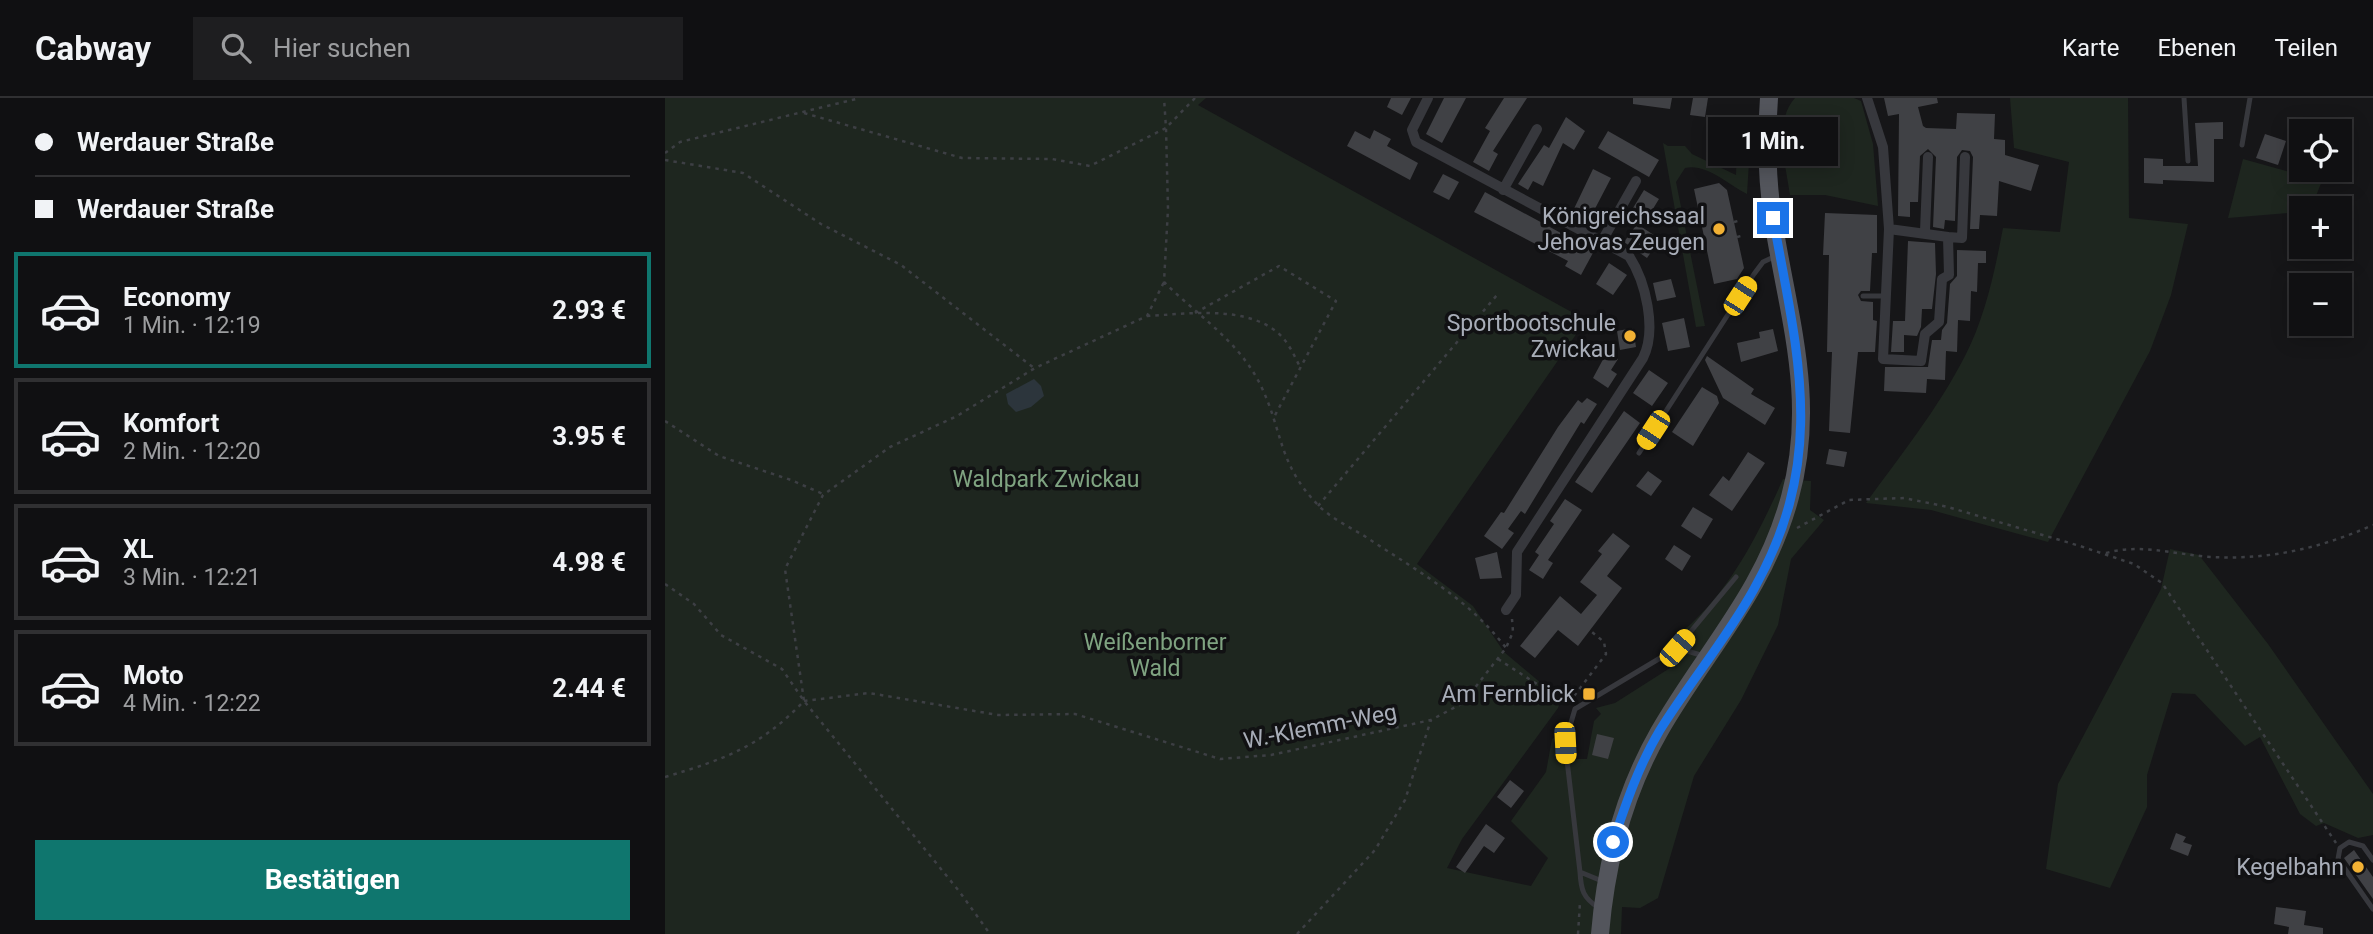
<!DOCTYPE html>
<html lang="de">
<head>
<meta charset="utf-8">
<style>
	:root { --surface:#101012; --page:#1e1e20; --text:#f1f3f6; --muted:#9c9d9f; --line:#303032; --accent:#0f766e }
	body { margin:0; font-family:Roboto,sans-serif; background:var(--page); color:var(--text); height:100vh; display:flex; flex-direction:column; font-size:26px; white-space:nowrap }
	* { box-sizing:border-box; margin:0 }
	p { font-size:23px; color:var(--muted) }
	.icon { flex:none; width:38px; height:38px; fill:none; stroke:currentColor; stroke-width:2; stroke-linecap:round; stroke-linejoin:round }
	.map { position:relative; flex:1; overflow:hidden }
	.drawer { display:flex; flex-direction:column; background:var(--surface); width:665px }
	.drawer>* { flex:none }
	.guide { display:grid; align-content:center; height:154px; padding:0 35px; background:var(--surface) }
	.fabs { position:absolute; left:1624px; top:21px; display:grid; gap:14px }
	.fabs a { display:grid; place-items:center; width:63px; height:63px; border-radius:0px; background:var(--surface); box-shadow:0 4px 18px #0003,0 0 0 2px var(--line); font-size:35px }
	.end { position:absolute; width:32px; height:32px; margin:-16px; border:9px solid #1a73e8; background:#fff; box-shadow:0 0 0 4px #fff }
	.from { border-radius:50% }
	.bubble { position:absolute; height:49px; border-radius:0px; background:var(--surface); box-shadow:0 4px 18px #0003,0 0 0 2px var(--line); font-size:23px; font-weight:700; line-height:49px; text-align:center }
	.car { position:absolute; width:21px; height:42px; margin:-21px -10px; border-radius:9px; box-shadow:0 0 5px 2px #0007; background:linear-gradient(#f5c518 24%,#345 0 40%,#f5c518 0 76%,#345 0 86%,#f5c518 0) }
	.guide b { display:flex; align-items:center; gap:24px; height:66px; font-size:26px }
	.guide b+b { border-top:2px solid var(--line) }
	.guide i { width:18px; height:18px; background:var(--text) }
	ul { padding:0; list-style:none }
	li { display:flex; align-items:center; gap:21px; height:116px; margin:0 14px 10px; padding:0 21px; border:4px solid var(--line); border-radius:0px }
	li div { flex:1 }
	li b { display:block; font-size:26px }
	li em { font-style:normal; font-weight:700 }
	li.active { border-color:var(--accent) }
	li>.icon { width:63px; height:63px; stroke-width:1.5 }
	.cta { display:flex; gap:14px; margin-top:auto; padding:14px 35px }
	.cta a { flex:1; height:80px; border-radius:0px; background:var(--accent); color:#fff; font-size:28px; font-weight:700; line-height:80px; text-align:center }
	header { display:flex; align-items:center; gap:42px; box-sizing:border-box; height:98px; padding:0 35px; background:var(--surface); border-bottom:2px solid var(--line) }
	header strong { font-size:33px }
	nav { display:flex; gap:38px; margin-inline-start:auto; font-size:24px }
	.search { width:490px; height:63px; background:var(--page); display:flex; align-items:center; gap:18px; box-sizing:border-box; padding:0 24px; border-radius:0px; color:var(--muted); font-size:26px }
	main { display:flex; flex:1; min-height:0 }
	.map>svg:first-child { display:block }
	.green { fill:#1e261f }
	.water { fill:#2c353c }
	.building { fill:#404145 }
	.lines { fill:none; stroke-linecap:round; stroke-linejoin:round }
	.path { stroke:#3d3f44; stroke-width:2.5; stroke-dasharray:3.5 5; stroke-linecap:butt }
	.service { stroke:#37383d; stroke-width:5 }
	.minor { stroke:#37383d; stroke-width:10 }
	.primary { stroke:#53555c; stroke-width:18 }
	.route { stroke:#1a73e8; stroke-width:9 }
	.poi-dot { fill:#f2b134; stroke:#111113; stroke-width:2.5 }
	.labels { text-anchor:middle; stroke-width:7; stroke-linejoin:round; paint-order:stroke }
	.poi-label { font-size:23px; fill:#a8adb8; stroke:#111113; text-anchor:end }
	.park-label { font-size:23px; fill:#7fa381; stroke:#111113 }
	.street-label { font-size:23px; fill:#a8adb8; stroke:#111113 }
</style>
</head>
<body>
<header>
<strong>Cabway</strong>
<div class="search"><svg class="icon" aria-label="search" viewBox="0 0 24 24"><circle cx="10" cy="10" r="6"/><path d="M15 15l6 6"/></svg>Hier suchen</div>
<nav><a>Karte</a><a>Ebenen</a><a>Teilen</a></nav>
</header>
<main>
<section class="drawer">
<div class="guide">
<b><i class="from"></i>Werdauer Straße</b>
<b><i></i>Werdauer Straße</b>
</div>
<ul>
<li class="active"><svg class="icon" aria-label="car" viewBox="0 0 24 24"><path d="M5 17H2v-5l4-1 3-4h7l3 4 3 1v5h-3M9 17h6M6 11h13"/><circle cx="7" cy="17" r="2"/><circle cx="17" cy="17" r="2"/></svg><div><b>Economy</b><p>1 Min. · 12:19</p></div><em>2.93 €</em></li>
<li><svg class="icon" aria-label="car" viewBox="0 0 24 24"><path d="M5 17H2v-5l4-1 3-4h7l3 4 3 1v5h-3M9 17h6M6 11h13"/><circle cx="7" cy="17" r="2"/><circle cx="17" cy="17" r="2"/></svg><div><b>Komfort</b><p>2 Min. · 12:20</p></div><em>3.95 €</em></li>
<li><svg class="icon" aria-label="car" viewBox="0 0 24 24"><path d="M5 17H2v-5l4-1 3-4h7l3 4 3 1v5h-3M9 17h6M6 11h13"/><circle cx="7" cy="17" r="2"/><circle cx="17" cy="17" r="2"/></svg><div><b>XL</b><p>3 Min. · 12:21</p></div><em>4.98 €</em></li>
<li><svg class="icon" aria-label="car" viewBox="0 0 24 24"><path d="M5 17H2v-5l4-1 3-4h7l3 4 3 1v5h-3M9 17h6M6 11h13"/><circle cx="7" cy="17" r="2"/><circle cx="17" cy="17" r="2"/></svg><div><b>Moto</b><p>4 Min. · 12:22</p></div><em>2.44 €</em></li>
</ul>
<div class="cta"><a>Bestätigen</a></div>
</section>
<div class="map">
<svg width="1708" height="836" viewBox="0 0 1708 836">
	<rect width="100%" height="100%" fill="#161618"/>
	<path class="green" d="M0,0H541L533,7L921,222L752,466L808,508L839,554L896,602L893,610L797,741L782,770L866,788L883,760L846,723L881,674L887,641L894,637L896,661H922L929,623L936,616L931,610L950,605L1005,570L995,558C1000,540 1016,536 1028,524C1070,484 1095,432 1118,381L1146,383L1145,412L1159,422L1126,461L1113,527L1076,602L1029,678L993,800L975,810L957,809L956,836H0Z
		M1130,0H1189L1196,3L1208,46L1213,108L1160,97H1125C1121,68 1108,24 1130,0Z
		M1345,0H1463L1464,120L1523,126L1506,197L1485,253L1383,444L1266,412L1201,405C1235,358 1273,311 1300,258C1320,220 1330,172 1338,130L1395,134L1404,64L1349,50Z
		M1086,33L1082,96C1064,87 1041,65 1020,70L1011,84L1040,228L1031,229L998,45L1003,48H1020L1027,56L1071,77L1072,48Z
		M1578,61L1657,83L1646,110H1636V114L1563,120Z
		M1505,451L1534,457L1603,546L1708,696V737L1693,740L1659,725L1651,728L1635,716L1595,639L1580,648L1530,596L1507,595L1482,677V709L1445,790L1381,771L1393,686L1496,491Z"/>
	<path class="water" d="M369,281L376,288L379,298L366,309L351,314L343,306L341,296Z"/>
	<path class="building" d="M726,0H746L737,17L722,9Z
		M779,0H801L777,45L761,36Z
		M839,0H862L828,53L833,56L824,73L808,64L825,33L820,30Z
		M968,0H1007L1005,11L968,6Z
		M1028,0H1043L1040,19L1025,17Z
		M1219,0H1272L1273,5L1253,9L1258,28L1261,30L1291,31L1292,15L1330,16L1329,41L1340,42V57L1374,67L1366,93L1334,83L1332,118L1315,117L1314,131H1305L1308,59L1305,53L1297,52L1292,59L1290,123L1280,122L1279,131L1268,129L1271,59L1263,51L1255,58L1253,104H1245V119L1233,118L1234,16L1223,18Z
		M901,19L920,33L909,52L898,45L878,88L868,83L863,92L853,86L879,47L884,50Z
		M1632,21L1665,30L1664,33H1628Z
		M1558,24V41H1549V84L1498,82V86L1479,85V60L1498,61V68H1533L1530,25Z
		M709,32L726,41L722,48L753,65L745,82L682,48L690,33L705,41Z
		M943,33L994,62L984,79L933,50Z
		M1600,36L1621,43L1613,67L1591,60Z
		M928,71L946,80L922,126L906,117Z
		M778,76L794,84L784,102L768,94Z
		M1054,85L1062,92L1079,170L1072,181L1049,186L1029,91Z
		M979,92L994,101L983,119L968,110Z
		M820,94L929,153L916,177L900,168L903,163L809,114Z
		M1160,115L1212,117V155H1207L1205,193H1196L1193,197L1196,203L1208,204V222L1212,223L1210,254H1193L1185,335L1164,333L1167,254H1162L1164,157H1158Z
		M972,126L995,141L982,160L959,144Z
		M1243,143L1270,145L1271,176L1267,211H1257L1256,229L1252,238L1239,237V254H1226L1228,223H1240Z
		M1292,152L1321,153V165H1313L1312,194L1306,193L1305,223L1293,222L1292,254L1281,253L1280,282L1262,281L1261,295L1219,293L1220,269H1263L1267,242H1276L1277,232L1282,225L1285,186L1292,178Z
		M944,165L962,177L948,197L931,186Z
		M1006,181L1011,199L992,203L988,185Z
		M1019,220L1025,249L1003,253L997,225Z
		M968,230L971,249L955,252L952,233Z
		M1108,231L1113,253L1076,264L1072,245L1095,240L1094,234Z
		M942,254L953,261L946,272L952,276L943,290L928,280Z
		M1042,258L1089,291L1086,296L1110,310L1100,327L1058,300L1040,262Z
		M984,272L1003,285L987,308L968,295Z
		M1037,289L1052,298L1054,305L1028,348L1007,334Z
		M922,300L932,306L919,326L916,324L860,416L856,413L843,431L849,435L837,451L819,438L836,414L839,415L893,329L913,302L917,305Z
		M959,313L975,325L927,395L910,384Z
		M1164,351L1182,354L1179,369L1161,366Z
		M1083,354L1100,365L1067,413L1044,397L1058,378L1064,383Z
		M983,373L997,383L986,398L971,388Z
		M900,401L917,412L883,462L888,465L878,481L864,472L874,457L870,454L889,426L885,423Z
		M1028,409L1048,421L1036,441L1016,428Z
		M948,435L965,448L942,478L957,490L913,548L893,532L870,560L855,548L895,498L916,516L932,497L915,484L937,456L933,453Z
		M1009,447L1026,458L1017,473L1000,461Z
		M832,454L837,480L815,481L810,460Z
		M932,636L949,640L943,661L927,657Z
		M845,682L859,693L846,710L832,699Z
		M821,726L840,740L829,755L819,748L800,775L791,769Z
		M1511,735L1521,739L1518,744L1527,747L1523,758L1505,751Z
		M1689,752L1708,779V801L1679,760Z
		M1611,809L1641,813L1639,827L1658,830V836H1623L1624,829L1609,826Z"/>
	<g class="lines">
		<path class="path" d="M530,0L501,30L503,111L499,184C532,217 575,244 596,288C618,334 613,365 652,406C665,420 685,429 701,439C752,473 803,500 841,550
			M139,15L297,60L387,61L425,68L501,30L499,0
			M0,55L15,44L195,0
			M0,62L78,75L156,126L236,167L369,270
			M1069,124L1073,123
			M1072,139L1076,138
			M530,215L614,168L671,203L608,321
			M482,218C520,216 579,207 612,234C623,243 629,257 636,271
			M0,323L54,358L126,382L158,396
			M653,408L832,197
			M1132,430L1184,402L1239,400L1283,409L1415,448L1469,466L1497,485L1671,745
			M1441,455C1477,445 1511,457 1547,459C1605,462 1656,450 1708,427
			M0,486L29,506L56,537L117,571L139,603L294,793L325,836
			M833,561L903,606L941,556L939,544L927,534
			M139,603L204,595L333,617L410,616L555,661L606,657L766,622L798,605L841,550L848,534L847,521
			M0,679C60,661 95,649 139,603L120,471L158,397L225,349L292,318L370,270L482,218L499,184
			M632,836L710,752L740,702L766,622
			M913,836L915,804"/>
		<path class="service" d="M1519,0L1523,63
			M1577,47L1585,0
			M1198,198H1221
			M974,355L1089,176L1098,164L1111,158
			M1012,550L1071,479
			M1708,762L1698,748L1684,744L1675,750L1673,761L1708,811
			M915,774C916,792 918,800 934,810
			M937,783L915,774L900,645L910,611L1012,550L1039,558"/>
		<path class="minor" d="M763,0L747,32L751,44L964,158C981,184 992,232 978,260L852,454L851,497L841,512
			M1202,0L1218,49L1224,131L1218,261L1256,263L1260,236L1274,224L1277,181L1284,177L1283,139L1297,140L1300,59
			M838,92L872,31
			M1224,131L1283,139
			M1260,133L1263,59
			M937,143L971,83"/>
		<path class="primary" d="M935,836C941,764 958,697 994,634C1041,552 1099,495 1125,399C1152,301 1123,218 1108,122C1102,82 1101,40 1104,0"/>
	</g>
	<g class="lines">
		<path class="route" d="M948,744C961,705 974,667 995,632C1025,584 1062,540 1089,491C1163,359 1133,258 1108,120"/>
	</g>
	<g class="poi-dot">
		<circle cx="1054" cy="131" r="7"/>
		<circle cx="965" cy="238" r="7"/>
		<rect x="917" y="589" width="14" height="14" rx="3.5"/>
		<circle cx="1693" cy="769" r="7"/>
	</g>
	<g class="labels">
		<g class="poi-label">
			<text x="1040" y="126">Königreichssaal<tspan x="1040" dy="26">Jehovas Zeugen</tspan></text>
			<text x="951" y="233">Sportbootschule<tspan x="951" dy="26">Zwickau</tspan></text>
			<text x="910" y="604">Am Fernblick</text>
			<text x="1679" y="777">Kegelbahn</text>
		</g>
		<g class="park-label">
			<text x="381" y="389">Waldpark Zwickau</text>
			<text x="490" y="552">Weißenborner<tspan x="490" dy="26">Wald</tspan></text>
		</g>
		<g class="street-label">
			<text transform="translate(655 628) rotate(-11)" y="8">W.-Klemm-Weg</text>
		</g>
	</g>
</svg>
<div class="fabs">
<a><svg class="icon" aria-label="locate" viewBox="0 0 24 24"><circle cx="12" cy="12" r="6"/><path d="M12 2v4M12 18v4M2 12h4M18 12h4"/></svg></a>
<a>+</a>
<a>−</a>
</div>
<i class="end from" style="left:948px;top:744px"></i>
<i class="end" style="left:1108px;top:120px"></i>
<div class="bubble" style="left:1043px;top:19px;width:130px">1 Min.</div>
<i class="car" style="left:1075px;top:198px;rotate:33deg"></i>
<i class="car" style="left:988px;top:332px;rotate:213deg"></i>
<i class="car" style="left:1012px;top:550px;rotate:41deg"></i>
<i class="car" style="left:900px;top:645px;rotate:177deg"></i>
</div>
</main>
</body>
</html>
